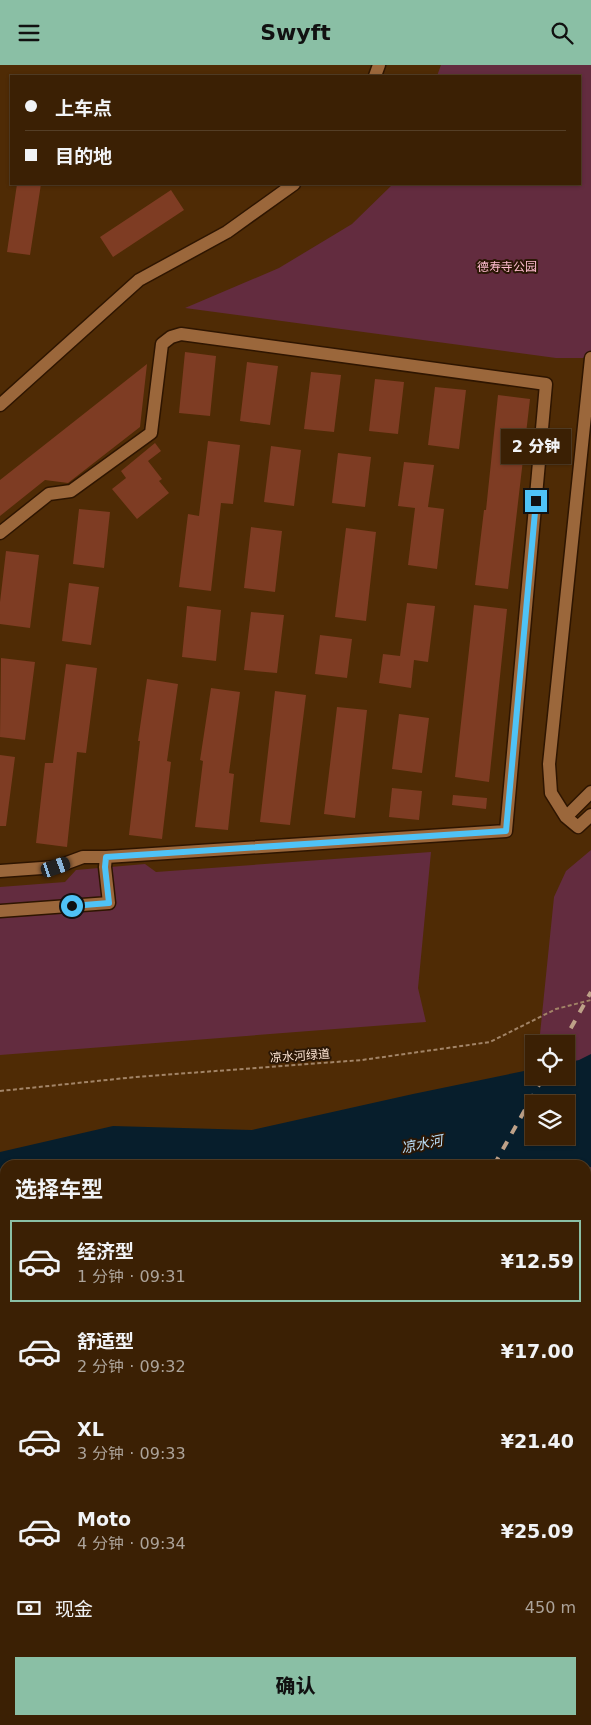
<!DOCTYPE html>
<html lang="zh">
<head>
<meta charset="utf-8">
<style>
	:root { --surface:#3b2004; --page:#462d13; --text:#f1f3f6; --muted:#aca39a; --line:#543e26; --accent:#8abfa5 }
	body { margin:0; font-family:"DejaVu Sans","Noto Sans SC",sans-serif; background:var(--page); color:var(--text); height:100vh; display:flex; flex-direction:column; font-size:19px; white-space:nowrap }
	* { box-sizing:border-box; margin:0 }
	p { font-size:16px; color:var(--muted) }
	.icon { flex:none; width:28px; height:28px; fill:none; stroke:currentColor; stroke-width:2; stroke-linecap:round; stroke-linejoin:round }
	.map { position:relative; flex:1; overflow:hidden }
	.panel { position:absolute; left:0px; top:1095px; width:591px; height:565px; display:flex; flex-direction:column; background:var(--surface); border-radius:15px 15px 0 0; box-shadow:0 1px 4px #0004,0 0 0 1px var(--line) }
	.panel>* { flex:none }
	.hud { position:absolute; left:10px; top:10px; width:571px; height:110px; border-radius:0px; box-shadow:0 1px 4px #0004,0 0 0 1px var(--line); display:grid; align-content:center; height:110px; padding:0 15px; background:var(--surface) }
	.buttons { position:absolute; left:525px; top:970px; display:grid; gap:10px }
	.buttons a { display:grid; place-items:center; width:50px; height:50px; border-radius:0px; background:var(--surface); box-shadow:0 1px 4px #0004,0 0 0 1px var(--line); font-size:25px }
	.end { position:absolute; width:22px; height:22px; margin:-11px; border:6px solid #4fc3f7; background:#111; box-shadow:0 0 0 2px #111 }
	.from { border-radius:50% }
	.bubble { position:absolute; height:35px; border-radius:0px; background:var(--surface); box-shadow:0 1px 4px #0004,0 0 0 1px var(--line); font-size:16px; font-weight:800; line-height:35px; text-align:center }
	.car { position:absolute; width:15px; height:30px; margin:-15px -8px; border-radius:6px; box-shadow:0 0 4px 1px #0007; background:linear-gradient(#222 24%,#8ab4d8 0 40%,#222 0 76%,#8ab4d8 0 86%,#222 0) }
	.hud b { display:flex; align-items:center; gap:18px; height:48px; font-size:19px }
	.hud b+b { border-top:1px solid var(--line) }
	.hud i { width:12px; height:12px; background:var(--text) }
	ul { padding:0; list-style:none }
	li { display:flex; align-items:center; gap:15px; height:82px; margin:0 10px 8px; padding:0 5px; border:2px solid transparent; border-radius:0px }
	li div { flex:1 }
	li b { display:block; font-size:19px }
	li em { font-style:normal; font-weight:800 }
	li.active { border-color:var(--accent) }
	li>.icon { width:45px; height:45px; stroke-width:1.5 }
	h2 { padding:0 15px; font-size:22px; line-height:60px }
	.pay { display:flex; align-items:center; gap:12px; height:55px; padding:0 15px; font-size:19px }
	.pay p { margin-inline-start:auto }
	.primary-button { display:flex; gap:10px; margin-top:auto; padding:10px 15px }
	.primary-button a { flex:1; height:58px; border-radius:0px; background:var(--accent); color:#111; font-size:20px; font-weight:800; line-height:58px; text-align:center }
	header { display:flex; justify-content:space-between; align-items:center; height:65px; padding:0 15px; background:var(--accent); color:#111; font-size:22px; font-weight:800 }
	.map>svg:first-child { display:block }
	.green { fill:#632c3f; fill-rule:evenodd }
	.water { fill:#071e2c; fill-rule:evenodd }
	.building { fill:#7e3c23 }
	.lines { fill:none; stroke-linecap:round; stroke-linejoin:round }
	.minor-casing { stroke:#2e1500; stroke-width:15 }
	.highway-casing { stroke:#2e1500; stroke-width:20 }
	.path { stroke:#a28467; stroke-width:2; stroke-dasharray:4 2.5; stroke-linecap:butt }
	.minor { stroke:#9b673b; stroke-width:12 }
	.highway { stroke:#987aca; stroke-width:18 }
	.rail { stroke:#bea188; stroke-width:4; stroke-dasharray:9 9; stroke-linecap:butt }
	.route { stroke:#4fc3f7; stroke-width:6 }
	.labels { text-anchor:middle; stroke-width:4; stroke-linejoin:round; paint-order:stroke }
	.park-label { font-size:12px; fill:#febdcf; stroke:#2b1705 }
	.street-label { font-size:12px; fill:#ffe7d5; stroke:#2b1705 }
	.water-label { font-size:14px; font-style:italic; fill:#bce0fa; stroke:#2b1705 }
</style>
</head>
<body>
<header><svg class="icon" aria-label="menu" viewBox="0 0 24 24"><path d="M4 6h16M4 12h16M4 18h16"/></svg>Swyft<svg class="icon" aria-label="search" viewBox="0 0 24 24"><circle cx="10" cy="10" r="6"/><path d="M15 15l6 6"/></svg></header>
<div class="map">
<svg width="591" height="1660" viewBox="0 0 591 1660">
	<rect width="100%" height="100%" fill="#4f2b05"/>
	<path class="green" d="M441,0H591V293H556L185,243L279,203L352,159L393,119H580V11H437Z
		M591,785V1268L586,1269V1100H526L535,1011H566V979H539L554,832L566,806ZM534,1039H566V1071H534Z
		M431,787L418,923L426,957L0,990V822L65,817L76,805L145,799L156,807Z
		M0,1174H5V1415L0,1410Z
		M586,1342L591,1344V1600H586Z"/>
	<path class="water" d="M591,989V1102L586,1103V1100H5V1168L0,1169V1087L113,1061L252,1065L413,1029L534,1004V1011H566V998L579,995ZM534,1039H566V1071H534Z"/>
	<path class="building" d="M17,119H41L30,190L7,187Z
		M171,125L184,145L113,192L100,172Z
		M185,287L216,291L210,351L179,348Z
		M247,297L278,301L270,360L240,356Z
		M147,299L140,362L68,418L45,415L0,451V415Z
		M311,307L341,310L334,367L304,364Z
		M375,314L404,317L398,369L369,366Z
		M435,322L466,325L459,384L428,380Z
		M498,330L530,334L508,524L475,520L484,445H486Z
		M208,376L240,380L233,439L221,438L211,526L179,522L188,449L199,451Z
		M155,378L161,386L148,396L162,414L159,416L169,428L137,454L112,424L126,413L121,406Z
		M271,381L301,385L294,441L264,437Z
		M338,388L371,392L365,442L332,438Z
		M404,397L434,400L428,442L444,444L437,504L408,500L415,443L398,441Z
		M79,444L110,447L104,503L73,499Z
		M251,462L282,466L275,527L244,523Z
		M346,463L376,467L366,556L335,552Z
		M6,486L39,490L30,563L0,559V537Z
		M69,518L99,522L91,580L62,576Z
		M407,538L435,541L428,597L414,595L411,623L379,618L383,589L400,591Z
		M474,540L507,544L489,717L455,712Z
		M187,541L221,545L216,596L182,592Z
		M251,547L284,550L277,608L244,605Z
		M320,570L352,574L347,613L315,609Z
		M1,593L35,597L25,675L0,672Z
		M66,599L97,603L86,688L77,687L67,782L36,778L45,698H53Z
		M147,614L178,619L167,696L171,697L162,774L129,770L140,676H138Z
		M211,623L240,627L229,708L234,709L228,765L195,762L203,696L200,695Z
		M275,626L306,630L290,760L260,757Z
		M337,642L367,645L355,753L324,749Z
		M399,649L429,653L422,708L392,704Z
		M0,690L15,692L6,761H0Z
		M392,723L422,726L419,755L389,752Z
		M453,730L487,733L486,744L452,740Z"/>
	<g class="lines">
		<g class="minor-casing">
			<path id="minor" d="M375,11L379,0
				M591,293L549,699L551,728L566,752L578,762L591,750
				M0,340L139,215L227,167L294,119
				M0,468L49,429L71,426L151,368L162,279L171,272L181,269L546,319L506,766L106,792L105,802L109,838L0,846
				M566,752L591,727
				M0,806L56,802L83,792H106
				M0,1439L5,1444
				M586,1625H591"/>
		</g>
		<g class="highway-casing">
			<path id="highway" d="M0,1555L5,1559
				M0,1576L5,1581
				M0,1619L5,1624
				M36,1655L41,1660
				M79,1655L84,1660
				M106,1655L111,1660"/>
		</g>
		<path class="path" d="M0,1026L136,1012L362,995L490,977L556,944L591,935
			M586,1149L591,1148
			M0,1171H5
			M0,1201L5,1200"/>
		<use href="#minor" class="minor"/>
		<use href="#highway" class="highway"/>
		<path class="rail" d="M562,979L591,927
			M494,1100L544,1011
			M252,1660L253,1655"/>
	</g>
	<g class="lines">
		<path class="route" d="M72,841L109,838L105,802L106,792L506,766L536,436"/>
	</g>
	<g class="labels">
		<g class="park-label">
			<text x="507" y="206">德寿寺公园</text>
		</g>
		<g class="street-label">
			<text transform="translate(300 991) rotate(-4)" y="4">凉水河绿道</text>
		</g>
		<g class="water-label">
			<text transform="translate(422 1079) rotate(-11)" y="5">凉水河</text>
		</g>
	</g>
</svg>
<div class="buttons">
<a><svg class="icon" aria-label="locate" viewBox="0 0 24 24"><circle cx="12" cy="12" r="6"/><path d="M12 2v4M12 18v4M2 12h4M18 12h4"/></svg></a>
<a><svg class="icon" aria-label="layers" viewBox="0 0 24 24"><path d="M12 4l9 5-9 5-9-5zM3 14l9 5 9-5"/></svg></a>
</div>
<i class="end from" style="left:72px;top:841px"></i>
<i class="end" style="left:536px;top:436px"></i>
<div class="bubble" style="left:501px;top:364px;width:70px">2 分钟</div>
<i class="car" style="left:56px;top:802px;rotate:71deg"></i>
<div class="hud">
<b><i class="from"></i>上车点</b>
<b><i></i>目的地</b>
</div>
<section class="panel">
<h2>选择车型</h2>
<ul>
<li class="active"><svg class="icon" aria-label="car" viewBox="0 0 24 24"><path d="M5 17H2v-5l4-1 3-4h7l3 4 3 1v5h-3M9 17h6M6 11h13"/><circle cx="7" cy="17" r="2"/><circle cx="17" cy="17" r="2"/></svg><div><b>经济型</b><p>1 分钟 · 09:31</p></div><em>¥12.59</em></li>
<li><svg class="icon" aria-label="car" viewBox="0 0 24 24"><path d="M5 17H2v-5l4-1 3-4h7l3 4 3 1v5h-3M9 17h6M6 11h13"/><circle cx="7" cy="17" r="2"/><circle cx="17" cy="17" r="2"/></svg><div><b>舒适型</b><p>2 分钟 · 09:32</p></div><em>¥17.00</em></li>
<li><svg class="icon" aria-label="car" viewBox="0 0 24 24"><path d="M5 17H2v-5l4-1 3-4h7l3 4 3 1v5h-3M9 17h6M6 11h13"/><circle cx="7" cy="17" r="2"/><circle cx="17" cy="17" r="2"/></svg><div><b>XL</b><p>3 分钟 · 09:33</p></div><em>¥21.40</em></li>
<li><svg class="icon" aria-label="car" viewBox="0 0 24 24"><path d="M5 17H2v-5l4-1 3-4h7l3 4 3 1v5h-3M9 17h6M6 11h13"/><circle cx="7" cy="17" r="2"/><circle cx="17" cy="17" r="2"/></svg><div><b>Moto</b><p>4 分钟 · 09:34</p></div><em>¥25.09</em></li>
</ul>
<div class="pay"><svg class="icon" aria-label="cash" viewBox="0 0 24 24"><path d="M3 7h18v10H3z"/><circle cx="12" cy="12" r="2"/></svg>现金<p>450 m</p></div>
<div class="primary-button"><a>确认</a></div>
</section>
</div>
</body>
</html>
